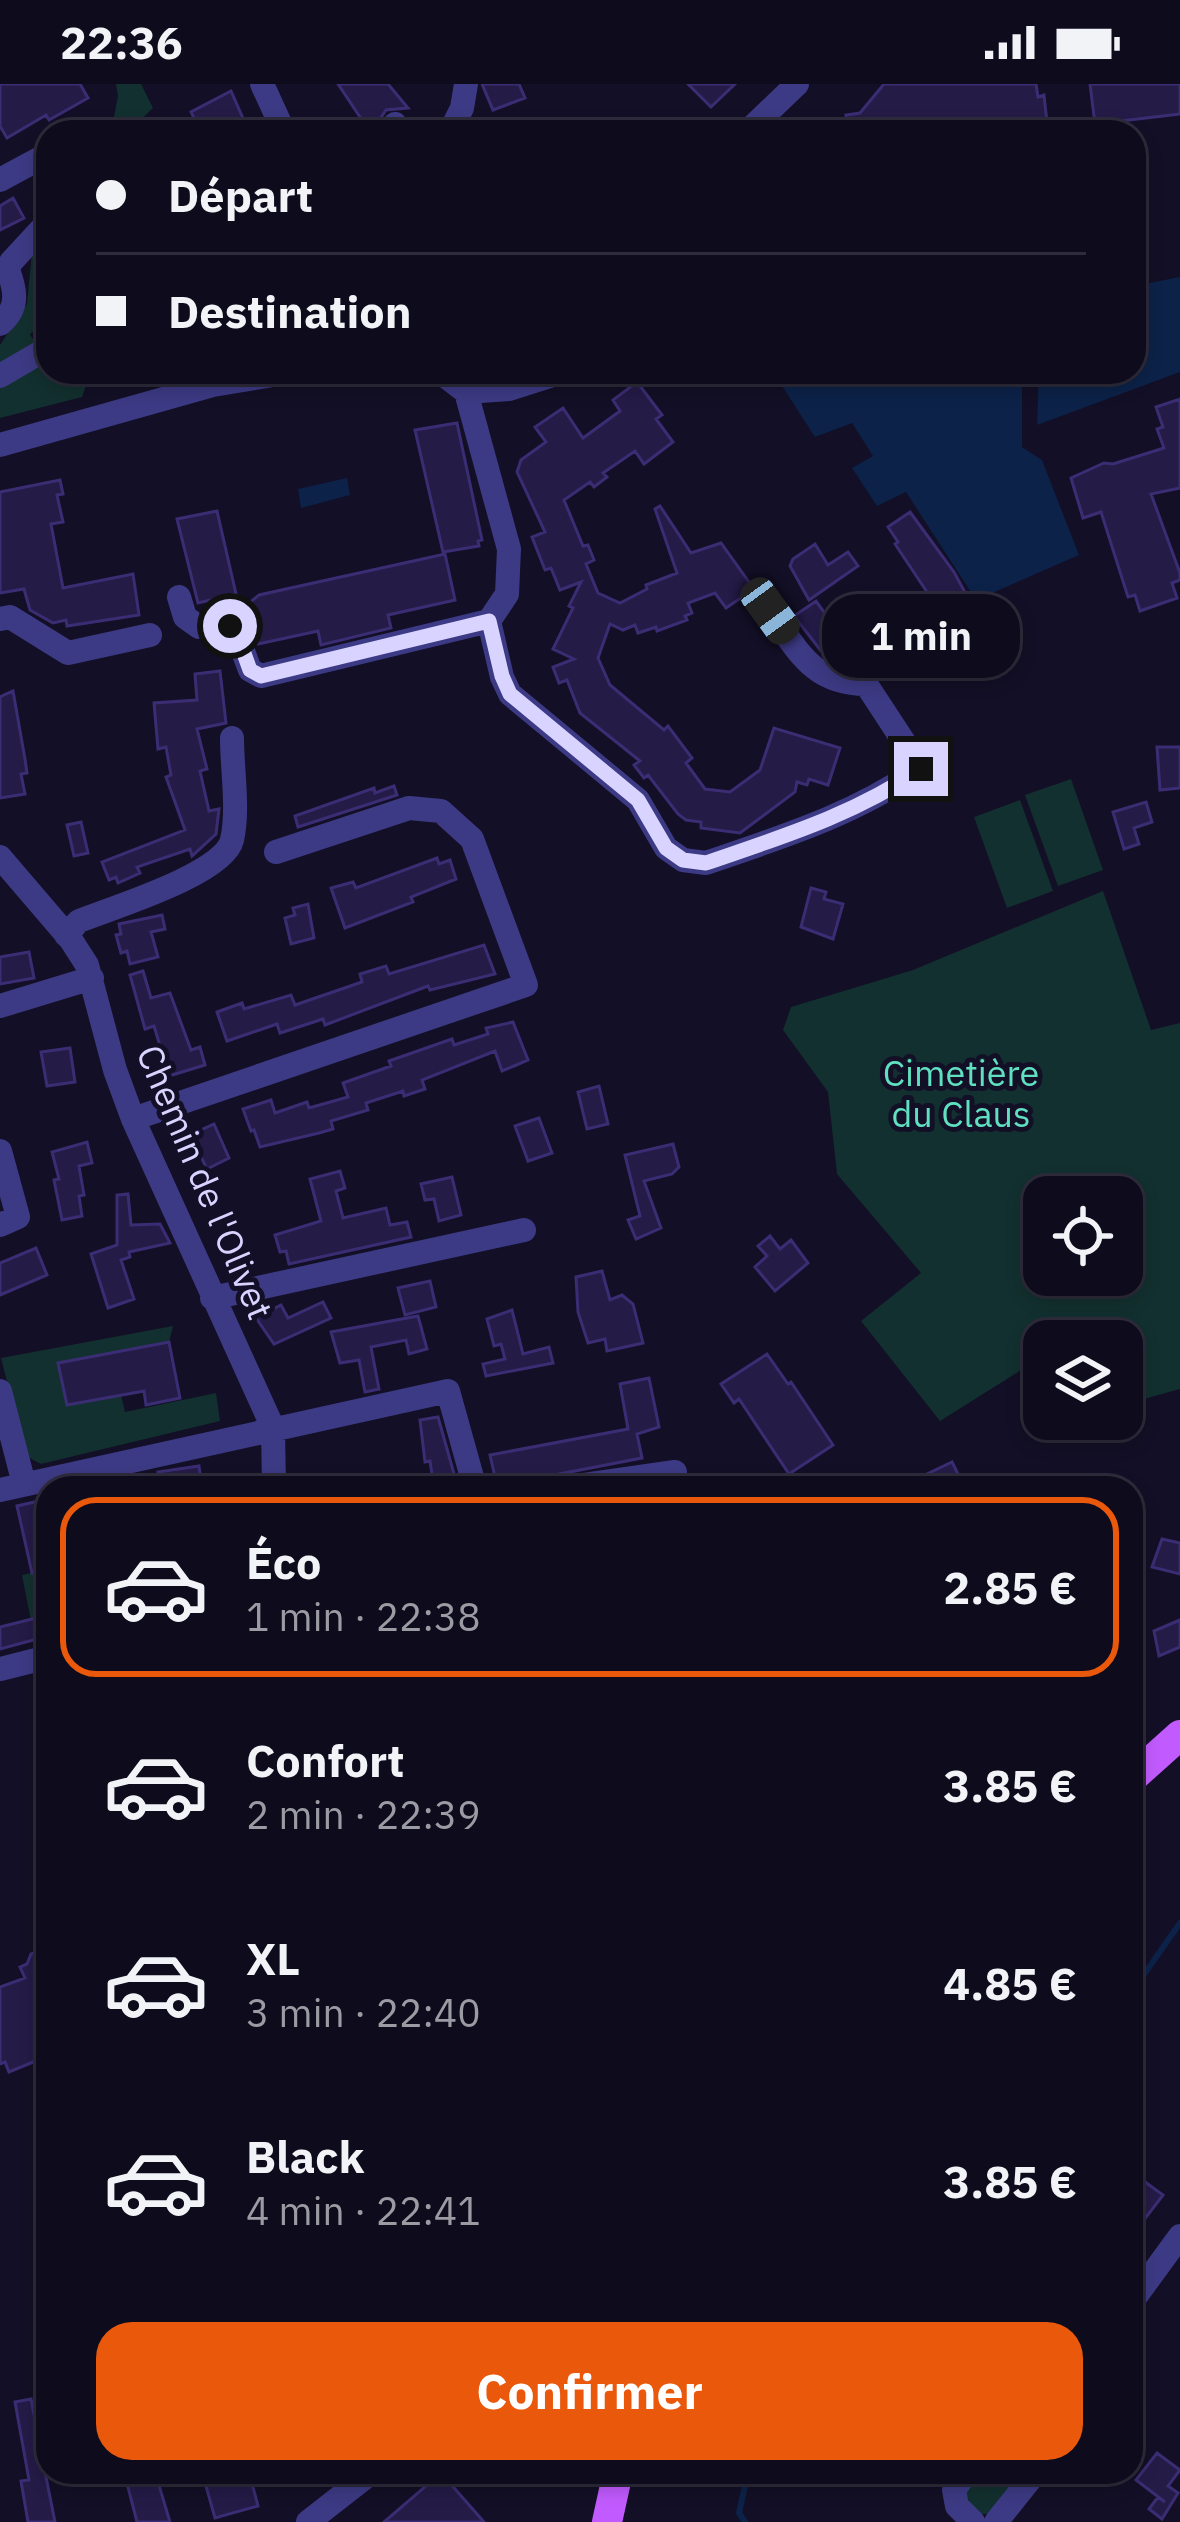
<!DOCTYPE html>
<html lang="fr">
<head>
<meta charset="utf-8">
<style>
	:root { --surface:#0e0b1c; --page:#171425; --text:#f1f3f6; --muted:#9b9ba3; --line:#2e2b3b; --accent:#ea580c }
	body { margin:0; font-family:"IBM Plex Sans",sans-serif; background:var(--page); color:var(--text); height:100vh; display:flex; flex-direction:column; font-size:45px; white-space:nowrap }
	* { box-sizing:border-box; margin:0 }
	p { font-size:39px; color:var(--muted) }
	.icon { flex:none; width:66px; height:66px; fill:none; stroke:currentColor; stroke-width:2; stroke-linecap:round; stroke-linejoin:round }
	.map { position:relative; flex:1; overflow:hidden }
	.panel { position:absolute; left:36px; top:1392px; width:1107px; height:1008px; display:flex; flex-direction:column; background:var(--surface); border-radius:36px; box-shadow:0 6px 18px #0003,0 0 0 3px var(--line) }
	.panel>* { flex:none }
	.guide { position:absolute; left:36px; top:36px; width:1110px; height:264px; border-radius:36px; box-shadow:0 6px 18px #0003,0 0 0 3px var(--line); display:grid; align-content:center; height:264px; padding:0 60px; background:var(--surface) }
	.tools { position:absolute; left:1023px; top:1092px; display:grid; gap:24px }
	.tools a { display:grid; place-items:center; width:120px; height:120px; border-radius:24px; background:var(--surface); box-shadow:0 6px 18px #0003,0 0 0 3px var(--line); font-size:60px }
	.end { position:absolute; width:54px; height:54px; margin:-27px; border:15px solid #d9d4ff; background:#111; box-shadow:0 0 0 6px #111 }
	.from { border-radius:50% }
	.bubble { position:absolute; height:84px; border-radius:36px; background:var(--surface); box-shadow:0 6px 18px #0003,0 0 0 3px var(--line); font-size:39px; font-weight:700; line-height:84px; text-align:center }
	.car { position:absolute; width:36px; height:72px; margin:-36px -18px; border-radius:15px; box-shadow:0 0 9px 3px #0007; background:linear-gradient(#222 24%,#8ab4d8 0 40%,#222 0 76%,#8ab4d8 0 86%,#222 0) }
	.guide b { display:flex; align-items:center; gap:42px; height:114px; font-size:45px }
	.guide b+b { border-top:3px solid var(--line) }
	.guide i { width:30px; height:30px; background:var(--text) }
	ul { padding:21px 0 0; list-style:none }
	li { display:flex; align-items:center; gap:36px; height:180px; margin:0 24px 18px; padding:0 36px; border:6px solid transparent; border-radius:36px }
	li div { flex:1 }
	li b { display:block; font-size:45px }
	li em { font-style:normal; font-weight:700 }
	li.active { border-color:var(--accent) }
	li>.icon { width:108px; height:108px; stroke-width:1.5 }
	.action { display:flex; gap:24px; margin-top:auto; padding:24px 60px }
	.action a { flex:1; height:138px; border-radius:36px; background:var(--accent); color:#fff; font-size:48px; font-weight:700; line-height:138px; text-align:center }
	.status { display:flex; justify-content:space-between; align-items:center; height:84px; padding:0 60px; background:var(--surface); direction:ltr }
	.status svg { height:33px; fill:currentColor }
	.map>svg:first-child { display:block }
	.green { fill:#12302f; fill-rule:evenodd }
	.water { fill:#0c2248 }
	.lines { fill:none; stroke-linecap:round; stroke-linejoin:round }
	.stream { stroke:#0c2248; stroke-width:6 }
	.building { fill:#241b47; stroke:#3b2d73; stroke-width:3 }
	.minor { stroke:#3d3a85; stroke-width:24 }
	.major { stroke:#c25bff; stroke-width:30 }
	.route { stroke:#d9d4ff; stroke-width:15 }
	.labels { text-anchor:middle; stroke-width:10; stroke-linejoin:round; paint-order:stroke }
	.park-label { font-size:36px; fill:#5fe0c0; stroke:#130f26 }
	.street-label { font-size:36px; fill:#d9d4ff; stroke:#130f26 }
</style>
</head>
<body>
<div class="status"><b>22:36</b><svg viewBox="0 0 49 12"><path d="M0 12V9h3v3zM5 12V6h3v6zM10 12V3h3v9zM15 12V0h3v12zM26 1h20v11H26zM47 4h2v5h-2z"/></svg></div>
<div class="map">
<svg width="1180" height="2438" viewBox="0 0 1180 2438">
	<rect width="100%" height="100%" fill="#130f26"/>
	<path class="green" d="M116,0H141L153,24L128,48H111L118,12Z
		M48,153V238L30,250L37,263L0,286V261L27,220L32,168Z
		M45,276L48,288H119L87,299L82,313L0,334V304Z
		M1071,695L1103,786L1058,802L1025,711Z
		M1020,716L1053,807L1007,824L974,733Z
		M1103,807L1151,946L1180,939V1305L1126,1320L1122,1317V1257H1044V1287L1021,1286L940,1337L861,1237L921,1189L837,1090L828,1008L783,946L791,923L913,886ZM1044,1113H1122V1191H1044Z
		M173,1242L169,1258L58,1279L67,1320L121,1311L125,1328L216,1309L220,1337L41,1380L26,1372L1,1274Z
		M46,1486L47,1529L38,1532L39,1537H31L22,1491Z
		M974,2388H1027L994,2430H980L964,2412Z"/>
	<path class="water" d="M1180,193V288L1037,341L1039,288H1134V202Z
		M773,288H1022V363L1042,376L1079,471L976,516L906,408L877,422L852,384L873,372L852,339L815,353Z
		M347,394L350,411L301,424L298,405Z"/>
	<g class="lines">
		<path class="stream" d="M1131,1909L1180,1839
			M745,2438L739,2429L748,2388"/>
	</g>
	<path class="building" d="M0,0H80L88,14L49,36L46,31L7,54L0,42Z
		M338,0H388L408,24L386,26L380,35L379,44L370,48Z
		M482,0H519L525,14L493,26Z
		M688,0H735L711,23Z
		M884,0H1036L1038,13L1044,11L1048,48H848L846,31L860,29Z
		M1090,0H1180V30L1095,40Z
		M231,7L249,48H201L191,28Z
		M13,114L24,134L0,146V122Z
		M637,298L662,331L656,335L673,358L644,380L635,367L603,389L607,393L594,403L590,398L564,416L583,462L588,461L594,476L586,480L598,509L620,519L647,505L646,501L677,489L655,425L660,422L691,469L721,459L754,505L726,524L715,509L688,519L692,529L685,532L687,536L657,547L656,543L638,549L635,541L623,546L610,540L598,574L610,601L664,646L668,642L692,674L686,679L705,705L730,708L760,686L774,644L840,664L828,701L809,695L807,701L797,698L795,708L740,749L701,744V738L686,736L678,730L648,691L644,694L634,681L640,677L580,629L567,596L559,599L553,583L574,575L553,565L573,524L569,522L581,498L560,506L551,484L545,486L532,453L545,448L517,388L521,376L546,358L535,343L563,324L583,354L620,327L613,316Z
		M1180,315V404L1151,410L1180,489V496L1172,499L1177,514L1140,527L1135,511L1128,513L1101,428L1083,434L1071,394L1104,379L1113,380L1164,364L1157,345L1163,343L1156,323Z
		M457,339L482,456L478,457L479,462L443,468L415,346Z
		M60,396L63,410L57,411L63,438L51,440L63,504L133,490L139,531L67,542L66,536L53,539L30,526L24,505L0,509V408Z
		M217,427L236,510L198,519L177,435Z
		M910,428L954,488L974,525L956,538L927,549L930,553L912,566L909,561L874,583L839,579L821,567L794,532L816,517L842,553L866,557L893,538L896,543L933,517L895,460L898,458L888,443Z
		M815,460L828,481L848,468L858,482L809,516L790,482L793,475Z
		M445,470L455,516L388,531L391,544L321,561L318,547L258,560L246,536L243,524L259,511Z
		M220,587L226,639L197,645L207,685L200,687L209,727L219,725L216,750L192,772L190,765L137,783L140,789L118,799L116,793L109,796L102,778L185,746L166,693L171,691L166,663L158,665L154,619L197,616L195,590Z
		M13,607L25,675L27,689L21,690L25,710L0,714V613Z
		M1157,663H1180V704L1160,706Z
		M394,702L397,711L298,743L295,732L374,704L375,709Z
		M1146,718L1152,738L1134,744L1139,760L1124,765L1113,728Z
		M81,738L88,769L74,772L67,741Z
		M437,774L439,780L450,776L456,795L411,813L413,818L345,844L331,804L353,798L356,804Z
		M811,804L826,808L824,815L843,820L833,855L801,843Z
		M308,820L314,854L291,860L285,834L295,831L293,824Z
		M162,831L165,845L151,848L158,873L130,880L127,867L121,869L116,851L121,850L119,840Z
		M484,861L495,890L430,906L428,902L325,941L323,935L280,949L277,940L227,957L217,928L242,919L244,925L291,911L295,921L362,898L360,890L386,882L389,890Z
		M29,868L34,894L0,900V873Z
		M143,887L151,914L170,909L191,966L200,963L205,981L169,992L154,942L145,945L130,891Z
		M513,938L528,976L514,982L502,987L495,967L422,996L425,1005L404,1012L403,1007L366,1019L368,1026L331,1037L333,1045L319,1049L260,1063L254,1046L251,1047L243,1025L271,1016L275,1029L307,1018L309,1024L348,1013L343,999L391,982L389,977L452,955L454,961L488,950L486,944Z
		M70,964L75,998L47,1002L41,968Z
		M599,1002L608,1040L587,1045L578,1008Z
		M539,1034L552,1069L528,1077L515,1042Z
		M214,1040L229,1074L207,1085L190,1051Z
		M87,1058L92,1079L79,1082L84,1111L79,1112L82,1132L62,1136L54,1096L59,1095L52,1068Z
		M673,1060L679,1083L672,1090L644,1097L661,1144L636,1155L628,1136L640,1132L625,1071Z
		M340,1087L345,1104L336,1107L343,1134L386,1124L390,1141L407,1138L411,1153L289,1180L286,1167L280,1168L275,1151L321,1137L310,1095Z
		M452,1093L461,1131L439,1137L434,1115L425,1116L421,1100Z
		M128,1110L131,1141L160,1140L170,1159L129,1168L130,1173L121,1176L134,1215L108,1224L91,1170L117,1161V1111Z
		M770,1152L780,1165L791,1156L808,1179L775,1207L755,1183L767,1172L758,1162Z
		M36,1164L47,1191L0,1211V1179Z
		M602,1187L610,1216L622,1211L633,1220L643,1259L607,1267L605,1255L588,1259L578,1228L576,1193Z
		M430,1197L436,1223L405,1231L398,1204Z
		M323,1218L331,1234L274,1260L256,1234L281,1221L288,1234Z
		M512,1226L523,1270L549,1263L553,1279L486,1292L483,1280L505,1275L501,1260L494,1262L487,1235Z
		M418,1232L427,1265L409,1270L406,1256L371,1263L379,1305L365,1308L359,1276L340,1279L331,1248Z
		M169,1258L180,1314L146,1321L144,1307L67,1321L58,1279Z
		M767,1270L788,1300L791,1298L833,1361L789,1390L739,1315L734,1319L721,1300Z
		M649,1294L659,1343L637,1350L642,1374L497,1402L490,1371L628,1345L620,1300Z
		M438,1333L458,1404H434L430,1377L425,1378L420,1336Z
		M952,1378L965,1404H929L923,1392Z
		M199,1382L202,1404H160L158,1388Z
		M48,1415V1486L32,1489L17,1422Z
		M1162,1455L1180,1459V1490L1152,1483Z
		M48,1531V1552L0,1565V1543Z
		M1180,1536V1563L1159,1572L1154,1547Z
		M44,1866L48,1918L36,1923L48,1951V1972L9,1988L5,1978L0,1980V1903L25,1894L20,1883L27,1880L31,1870Z
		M1141,2095L1163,2111L1131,2153V2108Z
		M31,2315L46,2393L55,2438H28L21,2397L29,2396L15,2318Z
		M1157,2369L1180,2386L1168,2402L1178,2409L1162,2435L1149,2425L1158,2413L1165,2418L1136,2396Z
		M124,2388H155L170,2438H137Z
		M202,2388H249L258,2422L215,2434Z
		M441,2389L484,2438H384Z"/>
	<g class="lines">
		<path class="minor" d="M262,0L284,48
			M395,40L401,48
			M87,48L93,45L92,48
			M450,48L462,24L466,0
			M747,48L797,0
			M0,96L48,70
			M0,240C19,224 16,207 8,186L11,178L48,138
			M440,288L466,308L509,305L562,288
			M0,292L48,264
			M466,308L509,465L507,510L489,537L502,593L510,610L638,716L666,764L683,776L706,779C781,753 854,731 921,684L866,600C812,600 798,566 769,527
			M0,361L213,301L291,288
			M179,513L185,533L199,543L230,542L237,551L250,586L261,592L489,537
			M0,535L10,533L68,569L150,551
			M0,773L71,856L87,881L115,986L133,1035L273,1344L274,1404
			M66,851L79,837C111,824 224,790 232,756C239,725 232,686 232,654
			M0,922L92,894
			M133,1035L526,901L472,755L441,727L409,724L276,768
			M0,1067L18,1133L0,1141
			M212,1214L524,1146
			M0,1307L24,1400
			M563,1404L675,1388
			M0,1406L448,1307L475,1404
			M0,1585L48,1573
			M1131,2219L1180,2152
			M967,2388L954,2406L957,2422L973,2438
			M308,2438L372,2388
			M996,2438L1036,2388"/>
		<path class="major" d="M1131,1695L1180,1651
			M607,2438L618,2388"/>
	</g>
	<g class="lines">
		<path class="route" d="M230,542L237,550L250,586L261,592L489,537L502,592L510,610L638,716L666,764L683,776L706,779C781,753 854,731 921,685"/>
	</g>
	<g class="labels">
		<g class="park-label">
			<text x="961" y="1002">Cimetière<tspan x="961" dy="41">du Claus</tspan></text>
		</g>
		<g class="street-label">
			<text transform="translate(205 1098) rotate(67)" y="13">Chemin de l'Olivet</text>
		</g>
	</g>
</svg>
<div class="tools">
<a><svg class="icon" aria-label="locate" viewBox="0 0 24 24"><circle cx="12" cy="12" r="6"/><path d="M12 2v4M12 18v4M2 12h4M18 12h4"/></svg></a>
<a><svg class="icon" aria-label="layers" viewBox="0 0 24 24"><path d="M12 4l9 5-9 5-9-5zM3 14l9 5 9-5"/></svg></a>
</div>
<i class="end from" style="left:230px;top:542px"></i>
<i class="end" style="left:921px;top:685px"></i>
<div class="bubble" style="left:822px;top:510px;width:198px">1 min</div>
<i class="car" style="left:770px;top:527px;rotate:144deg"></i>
<div class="guide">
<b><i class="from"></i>Départ</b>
<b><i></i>Destination</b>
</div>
<section class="panel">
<ul>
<li class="active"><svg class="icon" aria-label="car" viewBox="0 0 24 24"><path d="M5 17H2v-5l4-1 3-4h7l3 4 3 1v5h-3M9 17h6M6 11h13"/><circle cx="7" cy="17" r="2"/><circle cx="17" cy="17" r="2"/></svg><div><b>Éco</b><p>1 min · 22:38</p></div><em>2.85 €</em></li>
<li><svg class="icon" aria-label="car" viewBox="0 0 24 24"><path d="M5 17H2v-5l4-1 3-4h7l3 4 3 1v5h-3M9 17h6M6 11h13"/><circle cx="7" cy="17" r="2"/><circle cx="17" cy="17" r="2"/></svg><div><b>Confort</b><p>2 min · 22:39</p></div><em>3.85 €</em></li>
<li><svg class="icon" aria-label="car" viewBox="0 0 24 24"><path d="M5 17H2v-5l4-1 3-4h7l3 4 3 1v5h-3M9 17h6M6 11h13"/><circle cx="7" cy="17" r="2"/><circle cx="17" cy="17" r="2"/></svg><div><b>XL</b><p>3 min · 22:40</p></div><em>4.85 €</em></li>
<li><svg class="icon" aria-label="car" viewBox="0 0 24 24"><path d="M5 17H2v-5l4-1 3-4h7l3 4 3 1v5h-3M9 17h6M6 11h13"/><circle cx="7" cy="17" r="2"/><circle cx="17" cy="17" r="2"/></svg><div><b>Black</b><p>4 min · 22:41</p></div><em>3.85 €</em></li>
</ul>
<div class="action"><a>Confirmer</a></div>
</section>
</div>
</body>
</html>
